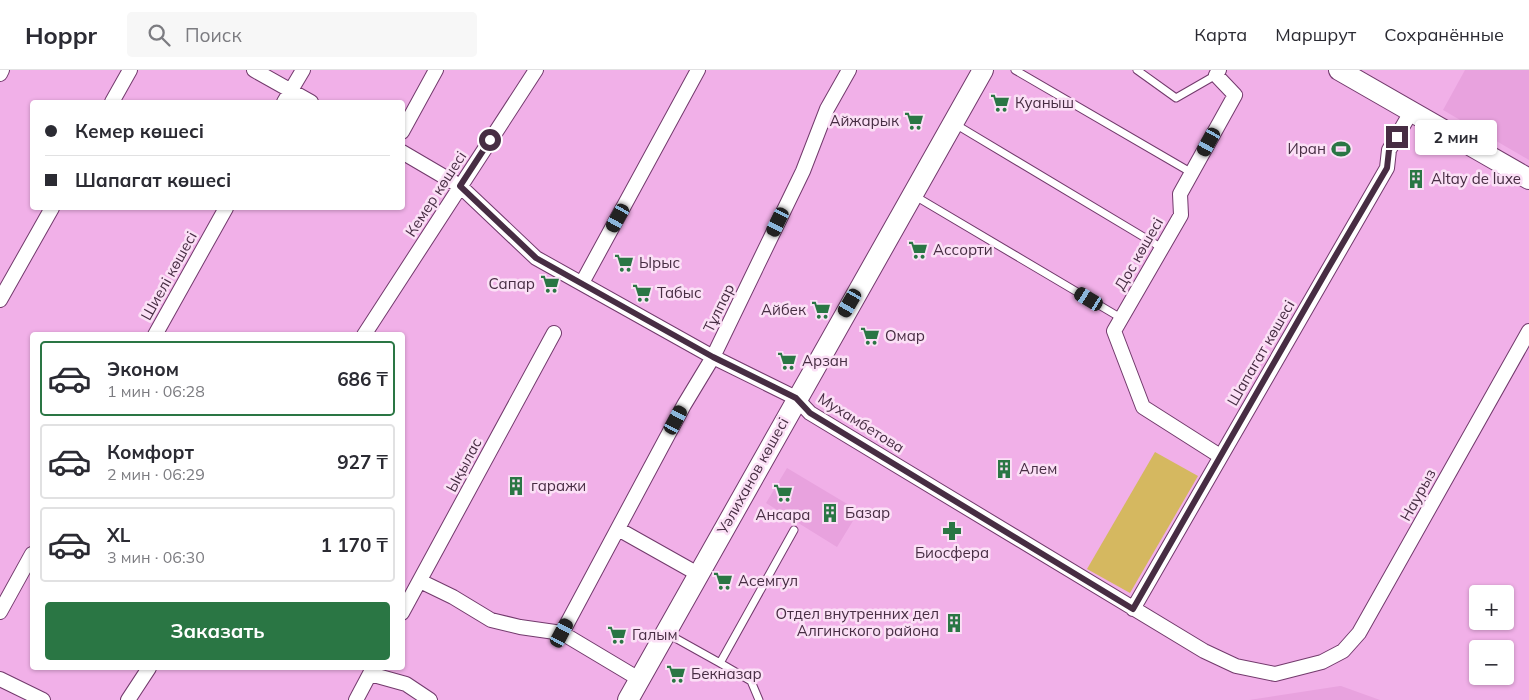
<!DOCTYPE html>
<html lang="ru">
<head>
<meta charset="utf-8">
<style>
	:root { --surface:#fff; --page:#f7f7f7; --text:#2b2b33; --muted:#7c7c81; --line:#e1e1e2; --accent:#2a7644 }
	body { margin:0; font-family:Mulish,sans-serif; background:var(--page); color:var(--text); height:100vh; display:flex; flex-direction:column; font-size:19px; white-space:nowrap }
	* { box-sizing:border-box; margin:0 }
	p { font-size:16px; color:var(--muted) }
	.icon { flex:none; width:28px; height:28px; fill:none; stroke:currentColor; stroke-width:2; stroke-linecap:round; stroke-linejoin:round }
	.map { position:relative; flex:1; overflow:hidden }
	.details { position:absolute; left:30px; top:262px; width:375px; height:338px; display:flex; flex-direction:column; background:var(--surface); border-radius:5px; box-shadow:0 1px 4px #0004 }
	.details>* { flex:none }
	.banner { position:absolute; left:30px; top:30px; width:375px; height:110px; border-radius:5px; box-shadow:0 1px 4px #0004; display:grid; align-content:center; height:110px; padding:0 15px; background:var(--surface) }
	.tools { position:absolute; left:1469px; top:515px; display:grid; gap:10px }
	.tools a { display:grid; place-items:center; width:45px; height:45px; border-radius:5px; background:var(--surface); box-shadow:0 1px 4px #0004; font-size:25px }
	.end { position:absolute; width:22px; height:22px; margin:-11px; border:6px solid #472d43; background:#fff; box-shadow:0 0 0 2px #fff }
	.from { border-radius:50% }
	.bubble { position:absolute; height:35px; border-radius:5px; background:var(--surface); box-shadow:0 1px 4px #0004; font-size:16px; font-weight:700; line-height:35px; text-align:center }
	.car { position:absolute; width:15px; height:30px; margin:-15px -8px; border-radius:6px; box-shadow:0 0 4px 1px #0007; background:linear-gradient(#222 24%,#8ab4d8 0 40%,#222 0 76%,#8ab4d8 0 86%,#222 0) }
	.banner b { display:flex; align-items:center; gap:18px; height:48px; font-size:19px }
	.banner b+b { border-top:1px solid var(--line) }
	.banner i { width:12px; height:12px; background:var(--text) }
	ul { padding:9px 0 0; list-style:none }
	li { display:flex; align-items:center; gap:15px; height:75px; margin:0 10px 8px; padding:0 5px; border:2px solid var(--line); border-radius:5px }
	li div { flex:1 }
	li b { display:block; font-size:19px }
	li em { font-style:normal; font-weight:700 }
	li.current { border-color:var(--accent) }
	li>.icon { width:45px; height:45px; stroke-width:1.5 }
	.cta { display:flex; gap:10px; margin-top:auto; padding:10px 15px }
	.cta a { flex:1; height:58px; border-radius:5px; background:var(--accent); color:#fff; font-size:20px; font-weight:700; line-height:58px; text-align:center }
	header { display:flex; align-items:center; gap:30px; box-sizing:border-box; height:70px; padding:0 25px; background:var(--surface); border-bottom:1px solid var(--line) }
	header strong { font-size:24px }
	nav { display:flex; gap:28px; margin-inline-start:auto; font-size:18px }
	.search { width:350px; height:45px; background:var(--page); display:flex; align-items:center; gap:12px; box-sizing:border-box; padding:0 18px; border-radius:5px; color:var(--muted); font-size:19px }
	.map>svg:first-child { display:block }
	.built { fill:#e8a2de }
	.green { fill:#d5b860 }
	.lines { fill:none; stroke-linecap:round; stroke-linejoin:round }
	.lane-casing { stroke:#723a6c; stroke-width:9 }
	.street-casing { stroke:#723a6c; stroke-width:16 }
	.secondary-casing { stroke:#723a6c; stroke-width:22 }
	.lane { stroke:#fff; stroke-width:7 }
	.street { stroke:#fff; stroke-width:14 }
	.secondary { stroke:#fff; stroke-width:20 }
	.route { stroke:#472d43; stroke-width:6 }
	.labels { text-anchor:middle; stroke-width:5; stroke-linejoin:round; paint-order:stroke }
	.poi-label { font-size:15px; fill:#472d43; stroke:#fbe0f6; text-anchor:start }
	.street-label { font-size:15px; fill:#472d43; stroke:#fbe0f6 }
</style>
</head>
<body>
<header>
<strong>Hoppr</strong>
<div class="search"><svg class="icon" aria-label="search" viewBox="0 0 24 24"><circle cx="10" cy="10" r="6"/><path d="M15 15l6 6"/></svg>Поиск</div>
<nav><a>Карта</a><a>Маршрут</a><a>Сохранённые</a></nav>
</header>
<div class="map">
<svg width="1529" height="630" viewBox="0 0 1529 630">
	<rect width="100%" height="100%" fill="#f1b0e8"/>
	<path class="built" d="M1465,0H1529V90L1443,40Z
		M787,398L859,441L837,477L766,433Z
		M1341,616L1380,630H1249L1340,616Z"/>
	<path class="green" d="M1155,382L1198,406L1130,523L1087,499Z"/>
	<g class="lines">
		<g class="lane-casing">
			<path id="lane" d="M1015,0L1192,103
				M1137,0L1176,28L1216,5
				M955,54L1162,178
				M915,126L1121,248
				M668,564L720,593L794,460
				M720,593L751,611L759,630"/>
		</g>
		<g class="street-casing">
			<path id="street" d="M254,0L311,32
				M1219,0L1216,5L1235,25L1180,124L1181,145L1114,261L1143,337L1220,386
				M0,4L2,0
				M112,32L130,0
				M284,32L303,0
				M402,62L436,0
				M402,82L460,116L536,188L713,287L796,328L810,343L1204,581L1236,596L1275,604L1322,592L1343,581L1359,563L1529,261
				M582,213L698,0
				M0,230L52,138
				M155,265L226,138
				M364,265L536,0
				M618,459L698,504
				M420,511L453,527L491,550L520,557L562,563L639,609
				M1133,539L1387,98L1389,80L1411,42
				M0,542L32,484
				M402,543L554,263
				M562,563L684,335L713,287L803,101L827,39L849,0
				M370,604L406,614L430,630
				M0,609L43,630
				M128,630L149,598
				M356,630L373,598"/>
		</g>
		<g class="secondary-casing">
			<path id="secondary" d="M1339,0L1529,109
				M628,630L983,0"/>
		</g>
		<use href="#lane" class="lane"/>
		<use href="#street" class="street"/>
		<use href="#secondary" class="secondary"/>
	</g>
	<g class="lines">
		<path class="route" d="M490,70L460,116L536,188L713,287L796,328L810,343L1133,539L1326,202L1387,98L1389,80L1397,67"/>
	</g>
	<defs>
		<g id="supermarket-bare" transform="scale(1.5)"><path d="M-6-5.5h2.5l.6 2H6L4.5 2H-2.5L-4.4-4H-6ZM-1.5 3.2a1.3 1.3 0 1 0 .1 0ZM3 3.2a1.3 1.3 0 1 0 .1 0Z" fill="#2a7644" stroke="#fbe0f6" stroke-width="2.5" paint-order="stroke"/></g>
		<g id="stadium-bare" transform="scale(1.5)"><path d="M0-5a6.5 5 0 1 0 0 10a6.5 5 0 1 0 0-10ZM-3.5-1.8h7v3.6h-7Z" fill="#2a7644" stroke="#fbe0f6" stroke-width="2.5" paint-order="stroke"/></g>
		<g id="building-bare" transform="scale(1.5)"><path d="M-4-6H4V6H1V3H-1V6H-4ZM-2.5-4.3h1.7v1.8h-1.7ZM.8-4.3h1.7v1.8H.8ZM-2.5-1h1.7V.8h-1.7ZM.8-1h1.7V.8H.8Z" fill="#2a7644" stroke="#fbe0f6" stroke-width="2.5" paint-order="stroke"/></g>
		<g id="pharmacy-bare" transform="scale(1.5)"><path d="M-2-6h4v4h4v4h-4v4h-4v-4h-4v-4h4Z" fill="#2a7644" stroke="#fbe0f6" stroke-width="2.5" paint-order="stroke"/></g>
	</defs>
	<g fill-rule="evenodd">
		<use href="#supermarket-bare" x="1000" y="33"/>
		<use href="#supermarket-bare" x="914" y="51"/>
		<use href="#stadium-bare" x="1341" y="79"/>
		<use href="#building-bare" x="1416" y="109"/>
		<use href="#supermarket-bare" x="918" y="180"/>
		<use href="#supermarket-bare" x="624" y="193"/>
		<use href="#supermarket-bare" x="550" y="214"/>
		<use href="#supermarket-bare" x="642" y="223"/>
		<use href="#supermarket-bare" x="821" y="240"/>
		<use href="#supermarket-bare" x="870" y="266"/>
		<use href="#supermarket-bare" x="787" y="291"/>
		<use href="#building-bare" x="1004" y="399"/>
		<use href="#building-bare" x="516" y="416"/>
		<use href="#supermarket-bare" x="783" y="423"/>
		<use href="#building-bare" x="830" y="443"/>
		<use href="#pharmacy-bare" x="952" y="461"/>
		<use href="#supermarket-bare" x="723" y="511"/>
		<use href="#building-bare" x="954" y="553"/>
		<use href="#supermarket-bare" x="617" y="565"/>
		<use href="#supermarket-bare" x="676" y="604"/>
	</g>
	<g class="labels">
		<g class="poi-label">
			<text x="1015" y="38">Куаныш</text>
			<text x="899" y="56" text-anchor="end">Айжарык</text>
			<text x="1326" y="84" text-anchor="end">Иран</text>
			<text x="1431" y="114">Altay de luxe</text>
			<text x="933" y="185">Ассорти</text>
			<text x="639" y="198">Ырыс</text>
			<text x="535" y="219" text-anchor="end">Сапар</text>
			<text x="657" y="228">Табыс</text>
			<text x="806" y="245" text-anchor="end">Айбек</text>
			<text x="885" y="271">Омар</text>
			<text x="802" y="296">Арзан</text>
			<text x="1019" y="404">Алем</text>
			<text x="531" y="421">гаражи</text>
			<text x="845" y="448">Базар</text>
			<text x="783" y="450" text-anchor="middle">Ансара</text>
			<text x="952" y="488" text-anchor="middle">Биосфера</text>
			<text x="738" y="516">Асемгул</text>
			<text x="939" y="549" text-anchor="end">Отдел внутренних дел<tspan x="939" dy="17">Алгинского района</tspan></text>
			<text x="632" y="570">Галым</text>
			<text x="691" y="609">Бекназар</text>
		</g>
		<g class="street-label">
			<text transform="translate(436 124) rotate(-57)" y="5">Кемер көшесі</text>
			<text transform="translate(1139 184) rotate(-60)" y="5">Дос көшесі</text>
			<text transform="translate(169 206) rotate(-61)" y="5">Шиелі көшесі</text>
			<text transform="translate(719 238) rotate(-64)" y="5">Тұлпар</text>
			<text transform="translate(1261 283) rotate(-60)" y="5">Шапагат көшесі</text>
			<text transform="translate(861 353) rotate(32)" y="5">Мухамбетова</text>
			<text transform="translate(464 395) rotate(-62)" y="5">Ықылас</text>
			<text transform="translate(753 406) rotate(-61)" y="5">Уәлиханов көшесі</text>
			<text transform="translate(1418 425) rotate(-61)" y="5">Наурыз</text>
		</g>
	</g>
</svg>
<div class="tools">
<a>+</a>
<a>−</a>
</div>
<i class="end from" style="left:490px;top:70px"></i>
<i class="end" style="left:1397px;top:67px"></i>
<div class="bubble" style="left:1415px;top:50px;width:82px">2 мин</div>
<i class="car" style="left:1209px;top:72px;rotate:209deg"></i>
<i class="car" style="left:618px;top:148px;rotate:209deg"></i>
<i class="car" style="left:778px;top:152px;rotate:206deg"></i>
<i class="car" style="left:1089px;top:229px;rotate:301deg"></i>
<i class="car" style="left:850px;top:233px;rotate:210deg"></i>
<i class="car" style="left:676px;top:350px;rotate:28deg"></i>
<i class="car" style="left:562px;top:563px;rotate:28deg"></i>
<div class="banner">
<b><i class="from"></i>Кемер көшесі</b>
<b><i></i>Шапагат көшесі</b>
</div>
<section class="details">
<ul>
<li class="current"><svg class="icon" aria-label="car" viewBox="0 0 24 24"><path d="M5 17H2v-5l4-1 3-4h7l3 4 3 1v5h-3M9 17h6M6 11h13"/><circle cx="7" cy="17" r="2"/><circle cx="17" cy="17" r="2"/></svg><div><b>Эконом</b><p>1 мин · 06:28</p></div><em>686 ₸</em></li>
<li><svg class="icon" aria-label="car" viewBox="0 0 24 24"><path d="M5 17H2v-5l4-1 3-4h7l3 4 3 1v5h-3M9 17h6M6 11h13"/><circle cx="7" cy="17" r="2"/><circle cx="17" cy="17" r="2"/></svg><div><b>Комфорт</b><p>2 мин · 06:29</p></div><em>927 ₸</em></li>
<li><svg class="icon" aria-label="car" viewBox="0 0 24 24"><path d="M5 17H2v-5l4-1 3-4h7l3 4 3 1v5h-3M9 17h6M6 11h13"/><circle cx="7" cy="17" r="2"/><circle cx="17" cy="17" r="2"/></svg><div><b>XL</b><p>3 мин · 06:30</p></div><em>1 170 ₸</em></li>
</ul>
<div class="cta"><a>Заказать</a></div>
</section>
</div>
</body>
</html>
